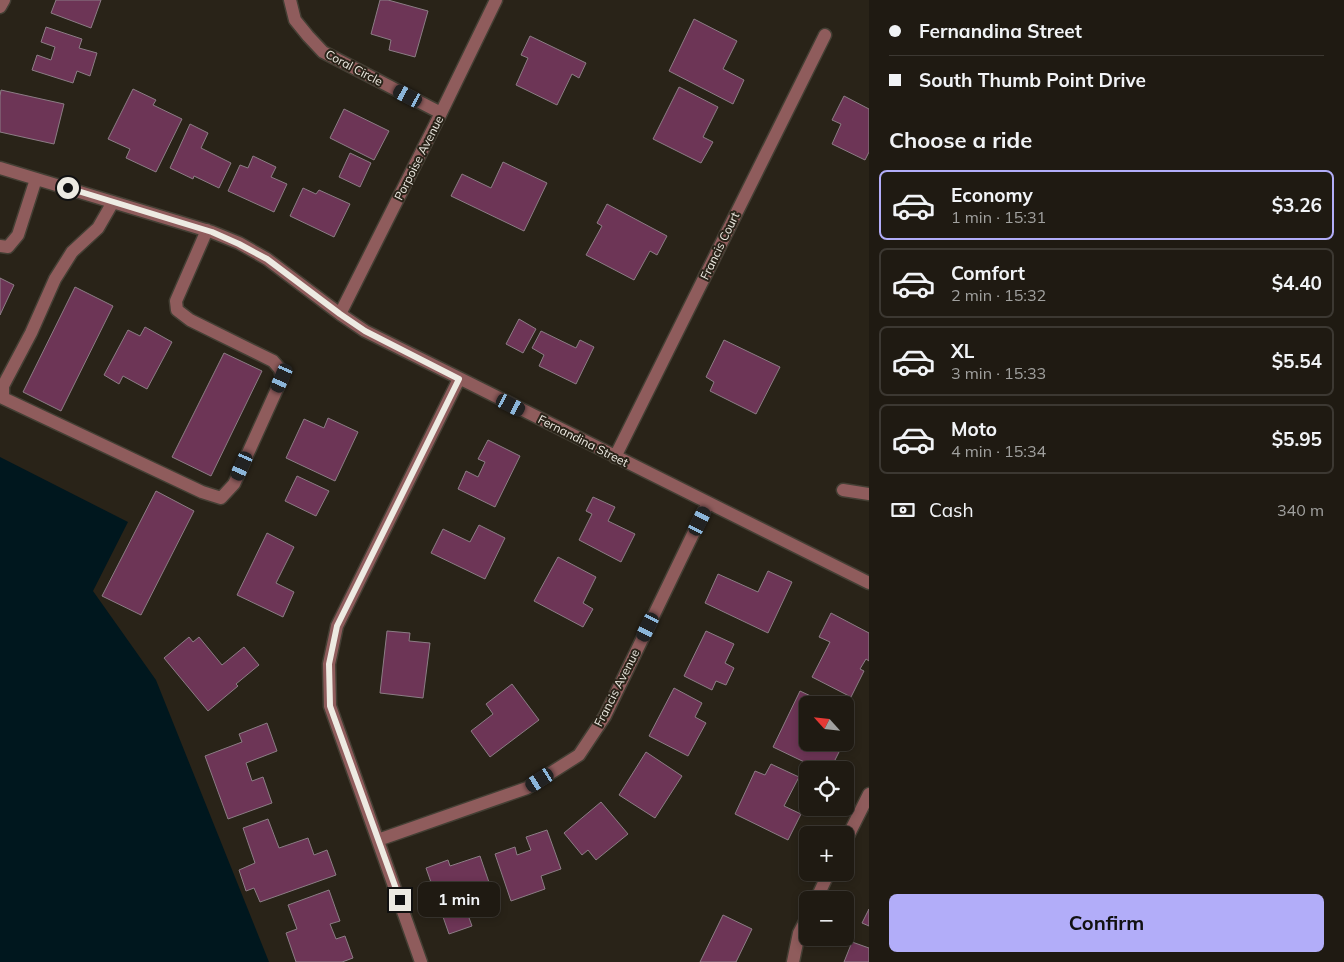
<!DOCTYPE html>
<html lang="en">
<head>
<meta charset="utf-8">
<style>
	:root { --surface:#1f1a12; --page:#2c2720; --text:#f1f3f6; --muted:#a1a19f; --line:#3c3832; --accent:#b2adf9 }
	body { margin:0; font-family:Mulish,sans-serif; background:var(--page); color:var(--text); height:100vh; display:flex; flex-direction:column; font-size:19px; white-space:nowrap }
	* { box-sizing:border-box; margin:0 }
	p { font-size:16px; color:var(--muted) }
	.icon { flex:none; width:28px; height:28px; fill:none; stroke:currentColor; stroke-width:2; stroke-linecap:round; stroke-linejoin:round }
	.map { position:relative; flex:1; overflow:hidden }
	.side { display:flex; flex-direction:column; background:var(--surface); width:475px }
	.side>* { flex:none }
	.top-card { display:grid; align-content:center; height:110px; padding:0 20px; background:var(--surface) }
	.needle { width:32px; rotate:297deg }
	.fabs { position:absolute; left:799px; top:696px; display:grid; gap:10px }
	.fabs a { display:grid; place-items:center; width:55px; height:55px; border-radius:8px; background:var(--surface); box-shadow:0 2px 8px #0003,0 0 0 1px var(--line); font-size:25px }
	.end { position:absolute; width:22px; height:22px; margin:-11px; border:6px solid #edeae2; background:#111; box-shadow:0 0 0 2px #111 }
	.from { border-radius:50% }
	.bubble { position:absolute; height:35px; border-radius:8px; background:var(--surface); box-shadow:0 2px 8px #0003,0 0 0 1px var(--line); font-size:16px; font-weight:700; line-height:35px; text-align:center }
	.car { position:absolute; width:15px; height:30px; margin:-15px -8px; border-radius:6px; box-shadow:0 0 4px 1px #0007; background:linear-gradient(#222 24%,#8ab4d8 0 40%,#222 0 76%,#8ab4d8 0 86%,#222 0) }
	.top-card b { display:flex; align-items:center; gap:18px; height:48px; font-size:19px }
	.top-card b+b { border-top:1px solid var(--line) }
	.top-card i { width:12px; height:12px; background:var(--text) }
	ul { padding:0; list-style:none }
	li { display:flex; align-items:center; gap:15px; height:70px; margin:0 10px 8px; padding:0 10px; border:2px solid var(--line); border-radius:8px }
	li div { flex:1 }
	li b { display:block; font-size:19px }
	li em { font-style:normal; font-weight:700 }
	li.on { border-color:var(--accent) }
	li>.icon { width:45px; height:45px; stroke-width:1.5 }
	h2 { padding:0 20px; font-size:22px; line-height:60px }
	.pay { display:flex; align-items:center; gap:12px; height:55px; padding:0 20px; font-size:19px }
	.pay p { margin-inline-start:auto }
	.button { display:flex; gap:10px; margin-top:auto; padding:10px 20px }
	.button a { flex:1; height:58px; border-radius:8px; background:var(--accent); color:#111; font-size:20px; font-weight:700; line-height:58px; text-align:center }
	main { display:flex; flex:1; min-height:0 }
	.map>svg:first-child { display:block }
	.water { fill:#00171e }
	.building { fill:#6d3556; stroke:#8c7d85 }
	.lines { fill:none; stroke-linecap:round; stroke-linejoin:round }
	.minor-casing { stroke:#443f34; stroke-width:15 }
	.minor { stroke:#8f5c5c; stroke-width:12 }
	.route { stroke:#edeae2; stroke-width:6 }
	.labels { text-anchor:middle; stroke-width:4; stroke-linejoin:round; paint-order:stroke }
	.street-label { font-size:12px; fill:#edeae2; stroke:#292318 }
</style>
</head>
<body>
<main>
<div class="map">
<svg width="869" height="962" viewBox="0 0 869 962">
	<rect width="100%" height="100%" fill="#292318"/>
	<path class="water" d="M0,457L128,522L93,591L156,680L269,962H0Z"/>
	<path class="building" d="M56,0H101L91,28L51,13Z
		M380,0H388L428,11L415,57L389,50L391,40L371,34Z
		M694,19L737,41L723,69L744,80L733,104L669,71Z
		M46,27L82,39L79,48L97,53L90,76L77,71L73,83L32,70L37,55L51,60L55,47L41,42Z
		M530,36L586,63L579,78L572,74L557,105L516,85L528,58L521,55Z
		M679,87L718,107L703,137L713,142L701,163L653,139Z
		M133,89L156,100L153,105L182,119L156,172L126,158L130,149L108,139Z
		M1,90L64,104L54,144L0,132V96Z
		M844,96L869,109V152L865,160L832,144L841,124L832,120Z
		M344,109L389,131L374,160L330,138Z
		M190,124L208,133L201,148L231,163L219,188L194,176L193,179L170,168Z
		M350,153L371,163L360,187L339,177Z
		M253,156L276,167L271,177L287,184L274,212L228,191L240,165L248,168Z
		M503,162L547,183L524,231L451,196L462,174L491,188Z
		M303,188L316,194L319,190L350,204L334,237L290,216Z
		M607,204L667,236L657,255L650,251L634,280L586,255L602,226L597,223Z
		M0,278L14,285L0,315Z
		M75,287L113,306L61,411L23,392Z
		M519,319L536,329L523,353L506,344Z
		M145,327L172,342L147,389L123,376L119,384L104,375L128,330L140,336Z
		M541,331L576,348L580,340L594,347L576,384L539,366L544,355L532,348Z
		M724,340L780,367L756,414L710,391L714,382L706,377Z
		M224,353L262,371L211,476L172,457Z
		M328,418L358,432L335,481L286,458L304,419L324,428Z
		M488,440L520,456L495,507L458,489L466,471L478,477L485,462L478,459Z
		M297,476L329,491L316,516L285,501Z
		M156,491L194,511L141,615L102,596Z
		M593,497L615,507L608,521L635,534L621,562L579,540L592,514L586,511Z
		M479,525L505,538L485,579L431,553L443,529L470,542Z
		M267,533L294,547L276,583L294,592L283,617L237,595Z
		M558,557L596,577L583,603L593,609L583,627L534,601Z
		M768,571L792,582L768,633L705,603L718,574L758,592Z
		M831,613L869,633V661L866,659L860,669L864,671L851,697L812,677L830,642L819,637Z
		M387,631L410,633L409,641L430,643L423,698L380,693Z
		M706,631L734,644L725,663L734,668L726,685L716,681L712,690L684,676Z
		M189,637L193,642L199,637L222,665L244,647L259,665L236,684L238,686L208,711L164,658Z
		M512,684L539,720L490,757L471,731L493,714L486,704Z
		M674,688L702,703L695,717L706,723L688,756L649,736Z
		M800,691L830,705H808V742H833V744L841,748L830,770H821L773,747Z
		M267,723L277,751L246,763L252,781L263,777L272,803L228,819L205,756L242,742L239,734Z
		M646,752L682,776L655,818L619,795Z
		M771,764L799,777L784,806L801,814L788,840L735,814L755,771L765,775Z
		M601,802L628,834L596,860L588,850L582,855L564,833Z
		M268,819L279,848L308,838L314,855L327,850L336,875L260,902L254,888L246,891L239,870L255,863L243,828Z
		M547,830L561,869L541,876L545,889L511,901L495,854L515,847L517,855L531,850L526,837Z
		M480,856L493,894L464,904L472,926L449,934L426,868L448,860L450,866Z
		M329,890L340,921L330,924L336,939L345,936L353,958L342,962H296L286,933L297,929L288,905Z
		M869,909V926L862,923Z
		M723,915L752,929L736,962H700Z
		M852,942L869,948V962H844Z"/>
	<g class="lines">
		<g class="minor-casing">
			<path id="minor" d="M290,0L295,20L308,36L323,52L441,113
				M0,7L4,0
				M0,168L212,232L239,243L267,259L340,314L365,331L869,583
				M113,202L98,228L72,252L55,279L31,333L3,386V398L202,492L221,498L234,484L282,378L280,369L273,361L190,320L177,310L176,301L207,230
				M0,246L8,247L18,235L36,179
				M340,314L441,113L496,0
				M615,457L825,35
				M843,490L869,494
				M378,840L527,788L579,755L605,716L708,503
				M845,842L869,794
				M816,900L829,872
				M421,962L330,706L329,664L337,626L459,379
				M793,962L799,933L808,916"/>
		</g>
		<use href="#minor" class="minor"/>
	</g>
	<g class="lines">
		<path class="route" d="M68,188L212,232L239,244L267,259L340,314L365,331L459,379L337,626L329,664L330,706L400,900"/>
	</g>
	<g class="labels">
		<g class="street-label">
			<text transform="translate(354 68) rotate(28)" y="4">Coral Circle</text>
			<text transform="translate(419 158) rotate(-63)" y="4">Porpoise Avenue</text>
			<text transform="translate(720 246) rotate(-64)" y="4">Francis Court</text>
			<text transform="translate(583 441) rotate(27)" y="4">Fernandina Street</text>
			<text transform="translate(617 688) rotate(-63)" y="4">Francis Avenue</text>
		</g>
	</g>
</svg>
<div class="fabs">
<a><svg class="needle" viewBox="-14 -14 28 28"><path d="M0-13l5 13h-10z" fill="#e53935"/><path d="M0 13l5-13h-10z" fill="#a1a19f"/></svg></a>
<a><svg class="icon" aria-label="locate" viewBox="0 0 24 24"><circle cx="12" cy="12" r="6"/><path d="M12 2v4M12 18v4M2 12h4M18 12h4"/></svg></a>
<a>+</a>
<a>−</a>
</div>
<i class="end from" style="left:68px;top:188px"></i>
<i class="end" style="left:400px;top:900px"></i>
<div class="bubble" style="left:418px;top:882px;width:82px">1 min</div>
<i class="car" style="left:408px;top:96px;rotate:298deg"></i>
<i class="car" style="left:282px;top:378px;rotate:204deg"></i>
<i class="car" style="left:511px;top:405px;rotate:117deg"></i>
<i class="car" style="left:242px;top:466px;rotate:204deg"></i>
<i class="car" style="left:700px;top:521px;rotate:26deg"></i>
<i class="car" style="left:648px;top:627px;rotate:206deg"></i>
<i class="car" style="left:540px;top:780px;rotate:237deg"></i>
</div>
<section class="side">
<div class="top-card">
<b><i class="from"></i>Fernandina Street</b>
<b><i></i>South Thumb Point Drive</b>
</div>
<h2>Choose a ride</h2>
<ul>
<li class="on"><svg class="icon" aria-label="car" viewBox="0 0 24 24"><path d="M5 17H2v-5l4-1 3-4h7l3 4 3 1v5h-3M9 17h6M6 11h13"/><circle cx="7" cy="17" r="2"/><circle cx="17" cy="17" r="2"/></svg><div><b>Economy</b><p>1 min · 15:31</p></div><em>$3.26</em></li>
<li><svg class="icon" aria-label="car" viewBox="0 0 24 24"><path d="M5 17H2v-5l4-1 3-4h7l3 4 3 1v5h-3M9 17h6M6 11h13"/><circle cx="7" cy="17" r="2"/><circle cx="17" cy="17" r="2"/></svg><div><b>Comfort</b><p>2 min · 15:32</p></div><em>$4.40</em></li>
<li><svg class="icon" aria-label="car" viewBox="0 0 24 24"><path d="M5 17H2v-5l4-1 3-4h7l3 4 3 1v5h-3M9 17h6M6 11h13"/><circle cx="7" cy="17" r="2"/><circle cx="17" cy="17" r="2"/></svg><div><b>XL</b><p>3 min · 15:33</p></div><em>$5.54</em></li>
<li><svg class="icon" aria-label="car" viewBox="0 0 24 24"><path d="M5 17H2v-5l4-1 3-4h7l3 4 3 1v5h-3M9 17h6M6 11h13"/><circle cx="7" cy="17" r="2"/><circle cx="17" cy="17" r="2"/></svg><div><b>Moto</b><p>4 min · 15:34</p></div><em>$5.95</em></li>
</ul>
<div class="pay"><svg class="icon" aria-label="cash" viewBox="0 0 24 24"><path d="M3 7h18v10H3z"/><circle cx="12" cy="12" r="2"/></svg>Cash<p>340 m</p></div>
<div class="button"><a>Confirm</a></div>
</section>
</main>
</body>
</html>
